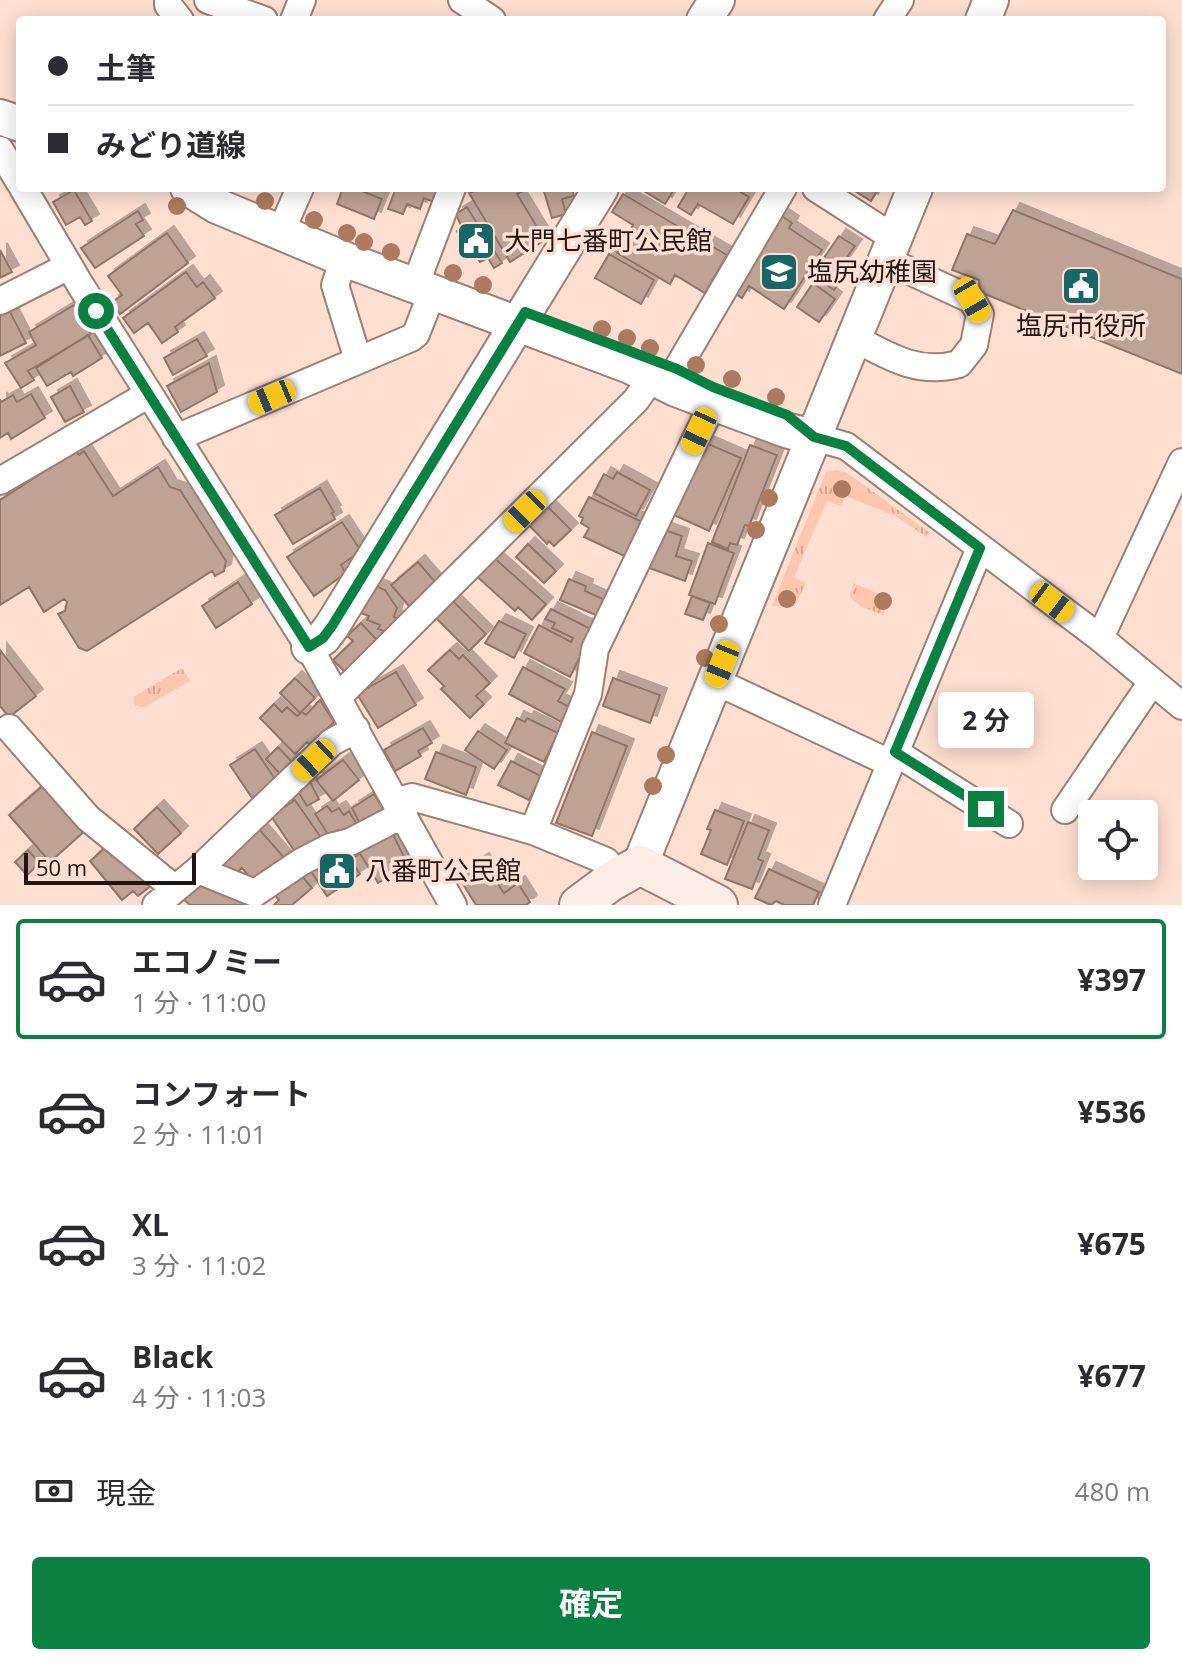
<!DOCTYPE html>
<html lang="ja">
<head>
<meta charset="utf-8">
<style>
	:root { --surface:#fff; --page:#f7f7f7; --text:#2b2b33; --muted:#7c7c81; --line:#e1e1e2; --accent:#0b8043 }
	body { margin:0; font-family:"Open Sans","Noto Sans JP",sans-serif; background:var(--page); color:var(--text); height:100vh; display:flex; flex-direction:column; font-size:30px; white-space:nowrap }
	* { box-sizing:border-box; margin:0 }
	p { font-size:26px; color:var(--muted) }
	.icon { flex:none; width:44px; height:44px; fill:none; stroke:currentColor; stroke-width:2; stroke-linecap:round; stroke-linejoin:round }
	.map { position:relative; height:905px; overflow:hidden }
	.drawer { display:flex; flex-direction:column; background:var(--surface); flex:1 }
	.drawer>* { flex:none }
	.top-card { position:absolute; left:16px; top:16px; width:1150px; height:176px; border-radius:8px; box-shadow:0 4px 20px #0003; display:grid; align-content:center; height:176px; padding:0 32px; background:var(--surface) }
	.fabs { position:absolute; left:1078px; top:800px; display:grid; gap:16px }
	.fabs a { display:grid; place-items:center; width:80px; height:80px; border-radius:8px; background:var(--surface); box-shadow:0 4px 20px #0003; font-size:40px }
	.scale { position:absolute; left:24px; bottom:20px; width:172px; box-sizing:border-box; padding-left:8px; border:4px solid #201511; border-top:0; font-size:22px; line-height:28px; white-space:nowrap; color:#201511; -webkit-text-stroke:6px #fedfd2; paint-order:stroke }
	.end { position:absolute; width:36px; height:36px; margin:-18px; border:10px solid #0b8043; background:#fff; box-shadow:0 0 0 4px #fff }
	.from { border-radius:50% }
	.bubble { position:absolute; height:56px; border-radius:8px; background:var(--surface); box-shadow:0 4px 20px #0003; font-size:26px; font-weight:700; line-height:56px; text-align:center }
	.car { position:absolute; width:24px; height:48px; margin:-24px -12px; border-radius:10px; box-shadow:0 0 6px 2px #0007; background:linear-gradient(#f5c518 24%,#345 0 40%,#f5c518 0 76%,#345 0 86%,#f5c518 0) }
	.top-card b { display:flex; align-items:center; gap:28px; height:76px; font-size:30px }
	.top-card b+b { border-top:2px solid var(--line) }
	.top-card i { width:20px; height:20px; background:var(--text) }
	ul { padding:14px 0 0; list-style:none }
	li { display:flex; align-items:center; gap:24px; height:120px; margin:0 16px 12px; padding:0 16px; border:4px solid transparent; border-radius:8px }
	li div { flex:1 }
	li b { display:block; font-size:30px }
	li em { font-style:normal; font-weight:700 }
	li.current { border-color:var(--accent) }
	li>.icon { width:72px; height:72px; stroke-width:1.5 }
	.pay { display:flex; align-items:center; gap:20px; height:88px; padding:0 32px; font-size:30px }
	.pay p { margin-inline-start:auto }
	.cta { display:flex; gap:16px; margin-top:auto; padding:16px 32px }
	.cta a { flex:1; height:92px; border-radius:8px; background:var(--accent); color:#fff; font-size:32px; font-weight:700; line-height:92px; text-align:center }
	.map>svg:first-child { display:block }
	.grass { fill:url(#grass-tufts) }
	.building { fill:#bfa296; stroke:#907469; stroke-width:2; filter:url(#shadow) }
	.lines { fill:none; stroke-linecap:round; stroke-linejoin:round }
	.minor-casing { stroke:#9c8074; stroke-width:30 }
	.tertiary-casing { stroke:#9c8074; stroke-width:38 }
	.secondary-casing { stroke:#9c8074; stroke-width:42 }
	.minor { stroke:#fff; stroke-width:26 }
	.tertiary { stroke:#fff; stroke-width:34 }
	.secondary { stroke:#fcece6; stroke-width:38 }
	.tree { fill:#ad7a5f }
	.route { stroke:#0b8043; stroke-width:10 }
	.labels { text-anchor:middle; stroke-width:7; stroke-linejoin:round; paint-order:stroke }
	.poi-label { font-size:26px; fill:#201511; stroke:#fedfd2; text-anchor:start }
</style>
</head>
<body>
<div class="map">
<svg width="1182" height="905" viewBox="0 0 1182 905">
	<defs>
		<pattern id="grass-tufts" width="24" height="20" patternUnits="userSpaceOnUse" patternTransform="scale(2)"><rect width="24" height="20" fill="#fdc6ae"/><path d="M3 7l-1-3M5 7V3M7 7l1-3M15 17l-1-3M17 17v-4M19 17l1-3" fill="none" stroke="#d9a995"/></pattern>
		<filter id="shadow"><feDropShadow dx="7" dy="-7" stdDeviation="0" flood-color="#0004"/></filter>
	</defs>
	<rect width="100%" height="100%" fill="#fedfd2"/>
	<path class="grass" d="M838,470L850,475L930,533L927,537L895,516L846,496L841,506L827,501L794,577L806,583L795,606H772L826,472Z
		M853,583L890,599L883,615L860,606L850,597Z
		M182,668L190,681L145,707H138L134,704V697L138,694Z"/>
	<path class="building" d="M343,188H355L382,199L374,219L337,204Z
		M396,188H439L434,202L424,198L420,209L407,204L403,214L388,209Z
		M483,188H529L517,194L545,240L510,262L469,193Z
		M543,188H575L572,189L574,196L562,199L566,214L552,218Z
		M645,188H675L665,204L644,191Z
		M689,188H734L749,197L733,224L698,204L691,215L678,207Z
		M850,188H879L871,201Z
		M74,190L92,221L85,225L80,217L66,225L53,202Z
		M623,194L727,255L705,293L675,275L670,284L617,253L633,225L612,212Z
		M467,207L502,263L494,268L488,258L480,262L477,257L475,259L457,231L462,228L456,214Z
		M1013,210L1182,279V374L980,292L979,280L952,270L967,234L995,244Z
		M138,211L143,220L136,224L144,236L95,268L81,248Z
		M782,216L792,223L789,228L822,250L784,309L749,286L742,298L733,292Z
		M167,233L188,263L120,314L112,302L122,295L108,276Z
		M839,236L855,246L842,265L849,270L834,290L812,275Z
		M0,250L12,272L0,278Z
		M609,254L654,280L641,304L595,278Z
		M186,272L197,287L203,282L215,298L175,327L178,332L162,343L148,323L134,333L123,318Z
		M813,283L835,299L819,322L797,307Z
		M74,305L91,334L28,371L34,380L21,388L5,363L36,345L29,332Z
		M8,308L26,343L0,356V312Z
		M88,335L102,358L73,376L71,372L47,386L36,368Z
		M197,339L207,356L173,375L164,358Z
		M209,363L217,392L181,412L167,386Z
		M70,386L84,412L65,422L51,397Z
		M31,394L45,418L11,439L8,433L0,438V399L1,402L13,395L17,402Z
		M706,443L741,458L709,531L674,515Z
		M750,445L777,455L749,526L745,525L737,545L730,543L728,549L712,542Z
		M76,451L79,455L84,451L113,496L158,467L170,487L180,490L226,561L224,571L215,576L212,571L87,651L79,648L58,614L65,611L67,602L64,599L44,612L29,587L0,605V500Z
		M617,472L650,490L636,516L594,493L604,474L613,479Z
		M320,488L334,512L332,513L335,519L293,544L275,515Z
		M589,497L649,525L633,560L584,537L589,528L581,523L583,518L579,516Z
		M546,505L571,530L554,546L549,541L547,544L527,523Z
		M342,522L361,551L341,565L346,573L314,596L287,557Z
		M665,530L682,536L676,556L692,561L685,581L641,565Z
		M708,543L734,553L715,604L689,595Z
		M528,544L556,571L544,583L516,557Z
		M490,554L546,604L532,620L518,607L515,611L473,573Z
		M418,562L436,583L409,606L391,585Z
		M569,579L586,586L585,591L605,600L598,616L560,600Z
		M238,582L252,604L216,628L202,606Z
		M374,585L385,590L397,608L394,617L400,619L394,635L378,629L380,625L367,620L369,616L358,612Z
		M692,596L710,603L703,620L685,614Z
		M449,597L486,634L469,651L432,614Z
		M551,609L593,630L570,677L524,653L539,625L571,642L573,638L552,628L555,623L545,619Z
		M499,621L526,634L514,658L485,643Z
		M361,623L378,641L348,675L333,660L353,641L347,636Z
		M0,650L36,696L9,717L0,706Z
		M450,650L459,659L463,655L490,683L476,696L484,704L470,718L441,689L444,686L428,670Z
		M523,667L565,689L558,701L573,709L565,724L509,694Z
		M396,672L416,705L378,728L357,694Z
		M295,678L315,698L300,713L280,693Z
		M613,678L660,695L650,723L603,706Z
		M320,700L334,722L310,746L307,742L295,754L260,718L274,704L282,712L287,707L297,716L302,712L306,715Z
		M517,718L525,722L527,718L558,733L544,762L505,743Z
		M423,728L432,743L418,751L421,756L395,771L384,750Z
		M478,731L507,750L494,769L465,750Z
		M592,732L627,746L592,836L556,823Z
		M278,747L294,764L282,776L266,759Z
		M255,749L277,782L252,798L230,765Z
		M436,752L476,767L466,795L425,779Z
		M343,760L359,780L333,801L316,780Z
		M511,761L541,776L529,800L498,785Z
		M309,780L319,799L307,806L296,788Z
		M46,783L86,830L50,862L9,815Z
		M374,794L386,814L363,830L352,808Z
		M295,800L322,839L297,855L271,816Z
		M327,806L332,812L339,808L344,815L349,811L356,823L340,834L338,830L329,836L315,814Z
		M157,807L181,833L158,854L134,829Z
		M715,810L744,821L727,865L701,854L711,830L707,829Z
		M748,822L769,830L758,859L763,861L752,889L725,879Z
		M259,829L288,862L254,882L242,868L231,878L210,871Z
		M392,832L408,865L378,883L359,852Z
		M351,843L358,855L351,860L360,874L327,896L310,870Z
		M107,846L116,858L124,851L152,885L138,896L133,891L122,900L90,861Z
		M28,850L40,863L27,875L15,862Z
		M482,860L504,893L518,883L530,902L526,905H476L458,876Z
		M295,868L312,888L292,905H274L279,900L268,887Z
		M769,869L819,892L813,905H784L776,901L771,905L755,898Z
		M201,880L215,885L229,897L233,893L243,903L247,899L253,905H190L183,899Z"/>
	<g class="lines">
		<g class="minor-casing">
			<path id="minor" d="M168,0V5L180,20
				M208,0L264,20
				M462,0L492,20
				M294,20L302,0
				M887,20L900,0
				M0,150L20,183
				M23,188L81,286L309,647L453,905
				M816,188L894,238
				M286,220L300,188
				M344,259L335,285L358,360
				M419,275L452,188
				M0,301L69,266
				M854,338C890,357 918,375 959,364L974,345L980,314L972,300L886,260
				M677,369L783,188
				M814,437L846,446L1100,638L1182,706
				M176,438L411,338L416,334L432,293
				M0,481L149,394
				M1100,638L1182,462
				M714,684L732,689L890,763
				M338,697L636,400L652,377
				M9,728L88,818L174,888
				M895,752L1009,824
				M397,801L412,797L533,831L606,861L619,876
				M1065,810L1152,682
				M533,831L588,694L595,649L713,403
				M198,870L255,893L301,862L330,847L350,842L404,814
				M156,905L198,870L332,742L356,729
				M832,905L980,548"/>
		</g>
		<g class="tertiary-casing">
			<path id="tertiary" d="M704,20L717,0
				M983,20L991,0
				M0,117L20,124
				M188,188L217,206L344,259L630,366L676,389L713,403L789,431L814,437
				M309,647L323,638L332,626L601,188
				M640,865L915,188"/>
		</g>
		<g class="secondary-casing">
			<path id="secondary" d="M579,905L610,882L640,865L718,905"/>
		</g>
		<use href="#minor" class="minor"/>
		<use href="#tertiary" class="tertiary"/>
		<use href="#secondary" class="secondary"/>
	</g>
	<g class="tree">
		<circle cx="265" cy="201" r="9"/>
		<circle cx="177" cy="206" r="9"/>
		<circle cx="314" cy="220" r="9"/>
		<circle cx="347" cy="233" r="9"/>
		<circle cx="364" cy="242" r="9"/>
		<circle cx="391" cy="252" r="9"/>
		<circle cx="453" cy="273" r="9"/>
		<circle cx="483" cy="285" r="9"/>
		<circle cx="602" cy="329" r="9"/>
		<circle cx="627" cy="338" r="9"/>
		<circle cx="650" cy="348" r="9"/>
		<circle cx="696" cy="365" r="9"/>
		<circle cx="732" cy="379" r="9"/>
		<circle cx="776" cy="397" r="9"/>
		<circle cx="842" cy="489" r="9"/>
		<circle cx="769" cy="498" r="9"/>
		<circle cx="756" cy="530" r="9"/>
		<circle cx="787" cy="599" r="9"/>
		<circle cx="883" cy="601" r="9"/>
		<circle cx="719" cy="624" r="9"/>
		<circle cx="705" cy="658" r="9"/>
		<circle cx="666" cy="755" r="9"/>
		<circle cx="653" cy="786" r="9"/>
	</g>
	<g class="lines">
		<path class="route" d="M96,311L309,647L323,638L332,626L525,312L677,369L713,387L787,415L814,437L846,446L980,548L895,752L986,809"/>
	</g>
	<defs>
		<g id="civic-square" transform="scale(2)"><rect x="-9" y="-9" width="18" height="18" rx="4" fill="#186665" stroke="#fedfd2"/><path d="M-.6-6.5H3V-4.5H.6V-3L4-1V1h2V6H-6V1h2V-1L-.6-3ZM-1.2 2.5V6h2.4V2.5Z" fill="#fff"/></g>
		<g id="school-square" transform="scale(2)"><rect x="-9" y="-9" width="18" height="18" rx="4" fill="#186665" stroke="#fedfd2"/><path d="M0-5L7-2L0 1L-7-2ZM-4 1L0 2.5L4 1V4Q0 6-4 4Z" fill="#fff"/></g>
	</defs>
	<g fill-rule="evenodd">
		<use href="#civic-square" x="476" y="241"/>
		<use href="#school-square" x="779" y="272"/>
		<use href="#civic-square" x="1081" y="286"/>
		<use href="#civic-square" x="337" y="871"/>
	</g>
	<g class="labels">
		<g class="poi-label">
			<text x="504" y="250">大門七番町公民館</text>
			<text x="807" y="281">塩尻幼稚園</text>
			<text x="1081" y="335" text-anchor="middle">塩尻市役所</text>
			<text x="365" y="880">八番町公民館</text>
		</g>
	</g>
</svg>
<div class="fabs">
<a><svg class="icon" aria-label="locate" viewBox="0 0 24 24"><circle cx="12" cy="12" r="6"/><path d="M12 2v4M12 18v4M2 12h4M18 12h4"/></svg></a>
</div>
<div class="scale">50 m</div>
<i class="end from" style="left:96px;top:311px"></i>
<i class="end" style="left:986px;top:809px"></i>
<div class="bubble" style="left:938px;top:692px;width:96px">2 分</div>
<i class="car" style="left:972px;top:300px;rotate:150deg"></i>
<i class="car" style="left:272px;top:397px;rotate:247deg"></i>
<i class="car" style="left:699px;top:431px;rotate:205deg"></i>
<i class="car" style="left:525px;top:511px;rotate:225deg"></i>
<i class="car" style="left:1052px;top:602px;rotate:127deg"></i>
<i class="car" style="left:722px;top:664px;rotate:202deg"></i>
<i class="car" style="left:314px;top:760px;rotate:227deg"></i>
<div class="top-card">
<b><i class="from"></i>土筆</b>
<b><i></i>みどり道線</b>
</div>
</div>
<section class="drawer">
<ul>
<li class="current"><svg class="icon" aria-label="car" viewBox="0 0 24 24"><path d="M5 17H2v-5l4-1 3-4h7l3 4 3 1v5h-3M9 17h6M6 11h13"/><circle cx="7" cy="17" r="2"/><circle cx="17" cy="17" r="2"/></svg><div><b>エコノミー</b><p>1 分 · 11:00</p></div><em>¥397</em></li>
<li><svg class="icon" aria-label="car" viewBox="0 0 24 24"><path d="M5 17H2v-5l4-1 3-4h7l3 4 3 1v5h-3M9 17h6M6 11h13"/><circle cx="7" cy="17" r="2"/><circle cx="17" cy="17" r="2"/></svg><div><b>コンフォート</b><p>2 分 · 11:01</p></div><em>¥536</em></li>
<li><svg class="icon" aria-label="car" viewBox="0 0 24 24"><path d="M5 17H2v-5l4-1 3-4h7l3 4 3 1v5h-3M9 17h6M6 11h13"/><circle cx="7" cy="17" r="2"/><circle cx="17" cy="17" r="2"/></svg><div><b>XL</b><p>3 分 · 11:02</p></div><em>¥675</em></li>
<li><svg class="icon" aria-label="car" viewBox="0 0 24 24"><path d="M5 17H2v-5l4-1 3-4h7l3 4 3 1v5h-3M9 17h6M6 11h13"/><circle cx="7" cy="17" r="2"/><circle cx="17" cy="17" r="2"/></svg><div><b>Black</b><p>4 分 · 11:03</p></div><em>¥677</em></li>
</ul>
<div class="pay"><svg class="icon" aria-label="cash" viewBox="0 0 24 24"><path d="M3 7h18v10H3z"/><circle cx="12" cy="12" r="2"/></svg>現金<p>480 m</p></div>
<div class="cta"><a>確定</a></div>
</section>
</body>
</html>
